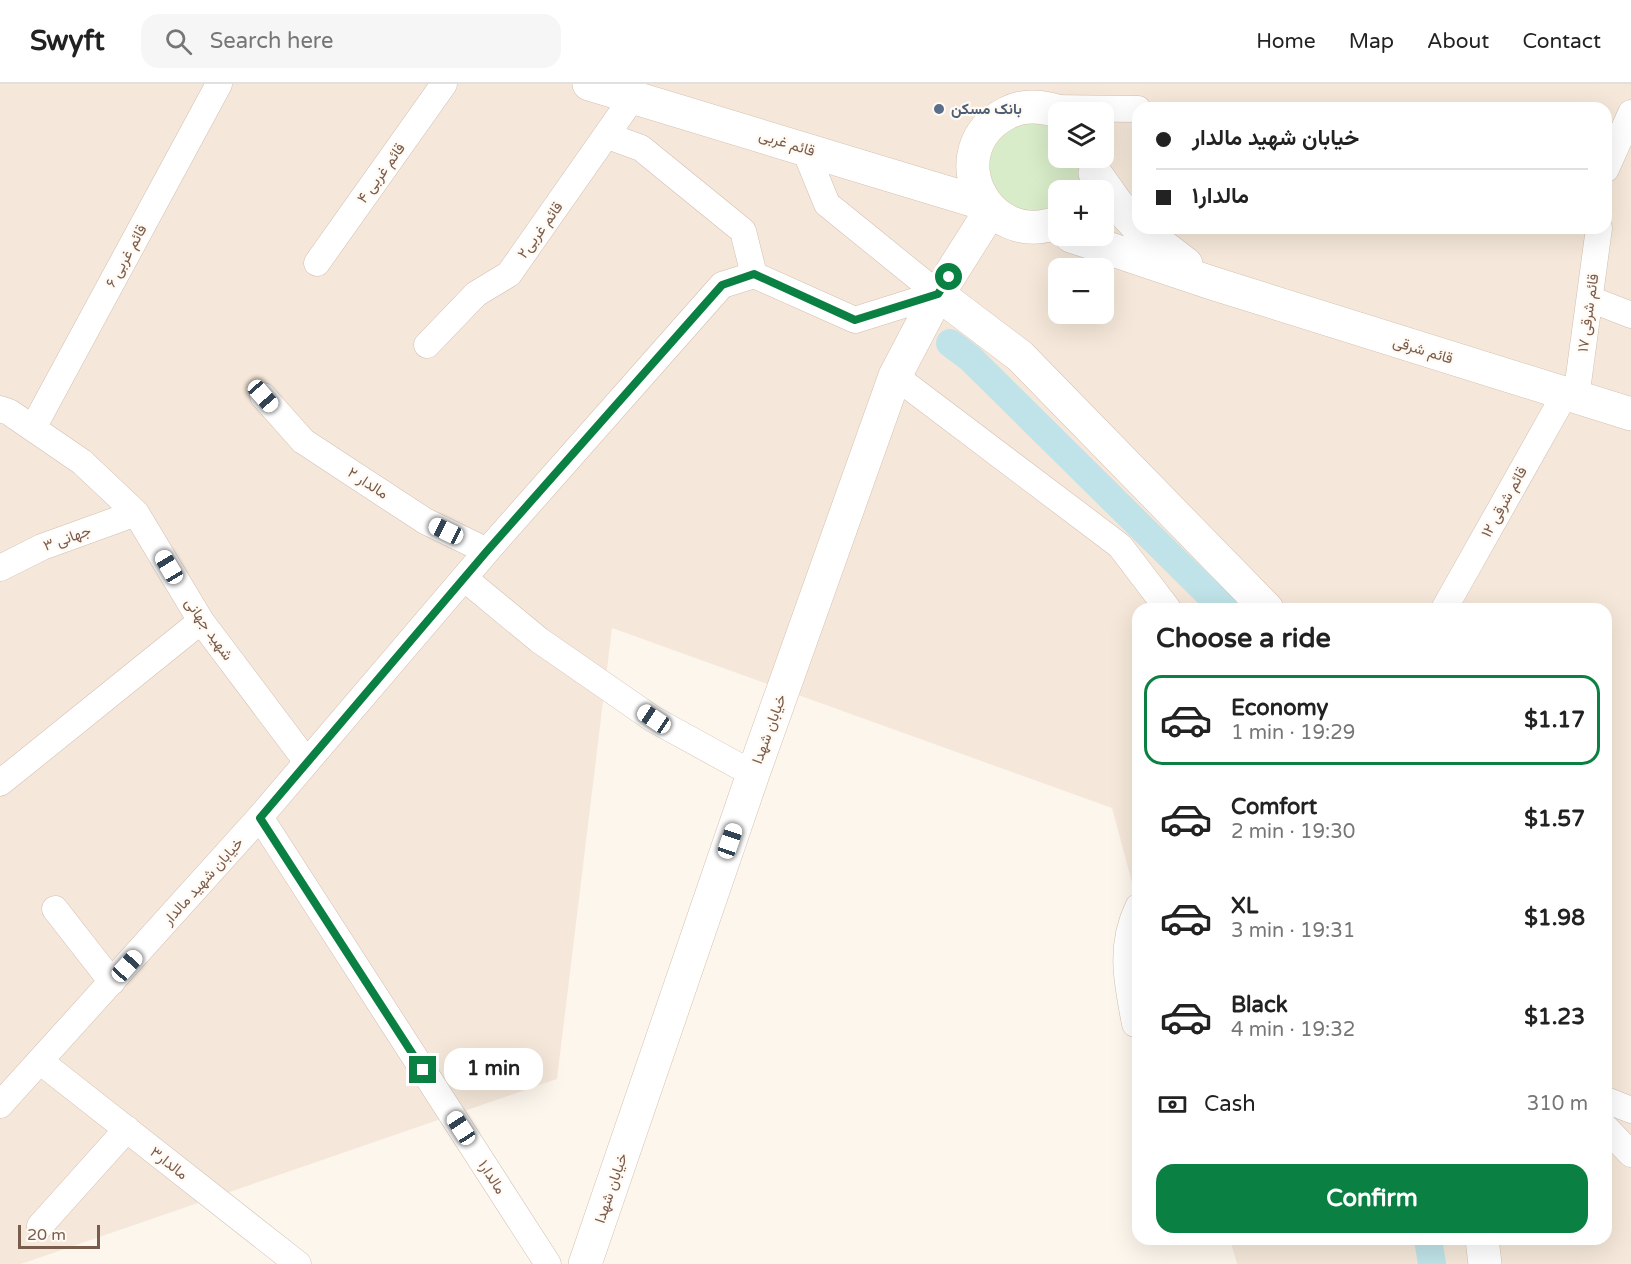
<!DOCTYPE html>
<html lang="en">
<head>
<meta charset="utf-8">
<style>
	:root { --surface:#fff; --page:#f6f6f6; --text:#222; --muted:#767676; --line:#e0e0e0; --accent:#0b8043 }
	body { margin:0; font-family:"Varela Round",Vazirmatn,sans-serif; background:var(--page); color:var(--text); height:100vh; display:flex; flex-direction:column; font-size:22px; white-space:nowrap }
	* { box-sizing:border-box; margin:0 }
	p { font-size:20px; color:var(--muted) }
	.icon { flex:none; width:33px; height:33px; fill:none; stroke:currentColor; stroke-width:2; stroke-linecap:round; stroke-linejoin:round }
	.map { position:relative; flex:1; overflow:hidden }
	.details { position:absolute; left:1132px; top:519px; width:480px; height:642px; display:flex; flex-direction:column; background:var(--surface); border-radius:18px; box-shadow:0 6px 24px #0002 }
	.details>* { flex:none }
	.hud { position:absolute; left:1132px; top:18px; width:480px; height:132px; border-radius:18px; box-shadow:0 6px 24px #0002; display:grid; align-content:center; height:132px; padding:0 24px; background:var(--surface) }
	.tools { position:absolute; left:1048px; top:18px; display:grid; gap:12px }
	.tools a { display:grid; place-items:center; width:66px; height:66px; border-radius:12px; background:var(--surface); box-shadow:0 6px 24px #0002; font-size:30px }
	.scale { position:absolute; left:18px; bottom:15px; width:82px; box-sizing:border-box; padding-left:6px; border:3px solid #7a5c4d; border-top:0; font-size:16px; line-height:21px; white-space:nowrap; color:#7a5c4d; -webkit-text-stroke:4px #fffaf3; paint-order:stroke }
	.end { position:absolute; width:27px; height:27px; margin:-14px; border:8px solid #0b8043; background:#fff; box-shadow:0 0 0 3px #fff }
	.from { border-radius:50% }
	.bubble { position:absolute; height:42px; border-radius:18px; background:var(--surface); box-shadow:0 6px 24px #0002; font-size:20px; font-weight:800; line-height:42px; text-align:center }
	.car { position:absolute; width:18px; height:36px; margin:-18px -9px; border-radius:8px; box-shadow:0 0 4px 2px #0007; background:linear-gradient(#fff 24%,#345 0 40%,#fff 0 76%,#345 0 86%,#fff 0) }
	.hud b { display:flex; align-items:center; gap:21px; height:57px; font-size:22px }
	.hud b+b { border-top:2px solid var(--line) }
	.hud i { width:15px; height:15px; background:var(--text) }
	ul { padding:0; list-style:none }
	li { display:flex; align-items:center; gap:18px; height:90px; margin:0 12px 9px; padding:0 12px; border:3px solid transparent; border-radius:18px }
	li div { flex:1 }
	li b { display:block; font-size:22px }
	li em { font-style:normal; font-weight:800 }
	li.on { border-color:var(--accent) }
	li>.icon { width:54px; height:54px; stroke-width:1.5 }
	h2 { padding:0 24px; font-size:27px; line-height:72px }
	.pay { display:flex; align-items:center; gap:15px; height:66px; padding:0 24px; font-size:22px }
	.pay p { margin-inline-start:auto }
	.button { display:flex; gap:12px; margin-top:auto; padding:12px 24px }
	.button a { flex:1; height:69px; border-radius:18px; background:var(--accent); color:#fff; font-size:24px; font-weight:800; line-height:69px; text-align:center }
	header { display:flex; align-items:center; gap:36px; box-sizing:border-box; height:84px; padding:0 30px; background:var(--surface); border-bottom:2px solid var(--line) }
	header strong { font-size:28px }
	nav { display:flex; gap:33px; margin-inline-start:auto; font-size:21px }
	.search { width:420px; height:54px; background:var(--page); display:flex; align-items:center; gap:15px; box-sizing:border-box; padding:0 21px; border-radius:18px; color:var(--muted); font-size:22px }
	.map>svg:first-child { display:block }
	.residential { fill:#f5e8da; fill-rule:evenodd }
	.green { fill:#d8ecc9 }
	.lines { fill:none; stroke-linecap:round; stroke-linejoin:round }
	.canal { stroke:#bfe3e8; stroke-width:28 }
	.street-casing { stroke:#d1beb0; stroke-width:27 }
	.secondary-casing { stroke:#d6c0b0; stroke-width:34 }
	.street { stroke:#fff; stroke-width:26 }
	.secondary { stroke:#fff; stroke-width:33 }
	.route { stroke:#0b8043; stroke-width:8 }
	.service-dot { fill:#5c6f8a; stroke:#fffaf3; stroke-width:2 }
	.labels { text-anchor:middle; stroke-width:4.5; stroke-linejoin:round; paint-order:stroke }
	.service-label { font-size:15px; font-weight:bold; fill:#4e5e75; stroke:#fffaf3; text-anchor:start }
	.street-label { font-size:15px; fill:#7a5c4d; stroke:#fffaf3 }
</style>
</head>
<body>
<header>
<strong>Swyft</strong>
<div class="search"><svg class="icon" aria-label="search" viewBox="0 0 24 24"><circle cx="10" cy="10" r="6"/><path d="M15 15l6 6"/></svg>Search here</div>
<nav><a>Home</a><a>Map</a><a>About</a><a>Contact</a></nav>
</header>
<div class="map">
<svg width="1631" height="1180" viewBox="0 0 1631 1180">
	<rect width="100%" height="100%" fill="#fdf6ec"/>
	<path class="residential" d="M0,0H1631V1180H1237L1230,1155H1606V525H1138V821L1112,724L612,544L557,995L21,1180H0ZM1138,24H1606V144H1138ZM1059,28H1104V74H1059ZM1059,106H1104V152H1059ZM1059,184H1104V230H1059Z"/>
	<path class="green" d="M1015,35L1059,38V74H1086C1088,85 1088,96 1083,106H1059V131L998,122L983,74Z"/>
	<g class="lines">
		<path class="canal" d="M950,259L970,274L1224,525
			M1428,1155L1432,1180"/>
		<g class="street-casing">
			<path id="street" d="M1048,24L1138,25
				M608,52L641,64L743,147L754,191
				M804,64L827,120L938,210
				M1606,85L1631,29
				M317,179L444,0
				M1590,215L1631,231
				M427,261L476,210L509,190L633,13
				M895,292L1120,462L1168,525
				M263,312L303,357L425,437L487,467
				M1576,314L1599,144
				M0,325L9,328L82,378L136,429L201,537L307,678
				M33,344L219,0
				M0,484L42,463L136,429
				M464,494L539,556L653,635L753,690
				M1444,525L1565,310
				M0,699L201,537
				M260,733L548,1180
				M55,825L112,898
				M1135,940C1127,898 1119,863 1138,823
				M41,978L298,1180
				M1606,1016L1631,1026
				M0,1021L260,733L487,467L722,201L754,191L855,236L938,210
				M1606,1044L1631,1070
				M40,1142L127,1045"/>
		</g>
		<g class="secondary-casing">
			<path id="secondary" d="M589,0L985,120
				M1095,89L1117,120L1138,143
				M1059,138C985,167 937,65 1007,29C1024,20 1042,22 1060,28
				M1139,144L1186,180
				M1071,152L1215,200L1631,330
				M938,210L1020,272L1267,525
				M1482,1155L1485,1180
				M585,1180L753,690L895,292L938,210L991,126"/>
		</g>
		<use href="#street" class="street"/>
		<use href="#secondary" class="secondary"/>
	</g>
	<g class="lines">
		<path class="route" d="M423,986L260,734L487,467L722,201L754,190L855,236L938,210L949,193"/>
	</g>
	<circle class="service-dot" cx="939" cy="25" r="6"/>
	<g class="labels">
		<g class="service-label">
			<text x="951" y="30">بانک مسکن</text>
		</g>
		<g class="street-label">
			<text transform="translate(787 59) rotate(17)" y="5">قائم غربی</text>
			<text transform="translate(381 89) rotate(-54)" y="5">قائم غربی ۴</text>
			<text transform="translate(540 146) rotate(-54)" y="5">۲قائم غربی</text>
			<text transform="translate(126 172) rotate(-61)" y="5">قائم غربی ۶</text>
			<text transform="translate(1588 229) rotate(-82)" y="5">قائم شرقی ۱۷</text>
			<text transform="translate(1423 266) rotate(17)" y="5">قائم شرقی</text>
			<text transform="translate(368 399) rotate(33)" y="5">مالدار ۲</text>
			<text transform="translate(1504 418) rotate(-61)" y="5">قائم شرقی ۱۲</text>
			<text transform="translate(67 454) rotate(-20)" y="5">جهانی ۳</text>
			<text transform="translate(209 545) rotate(55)" y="5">شهید جهانی</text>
			<text transform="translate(769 645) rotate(-70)" y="5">خیابان شهدا</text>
			<text transform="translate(203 797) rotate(-48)" y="5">خیابان شهید مالدار</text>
			<text transform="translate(169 1079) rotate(38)" y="5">مالدار۳</text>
			<text transform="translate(492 1093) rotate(57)" y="5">مالدار۱</text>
			<text transform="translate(611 1104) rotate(-71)" y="5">خیابان شهدا</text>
		</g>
	</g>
</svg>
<div class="tools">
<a><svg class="icon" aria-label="layers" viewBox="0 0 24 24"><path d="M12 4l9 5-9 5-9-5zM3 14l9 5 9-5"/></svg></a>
<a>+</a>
<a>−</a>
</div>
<div class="scale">20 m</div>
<i class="end from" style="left:949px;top:193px"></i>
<i class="end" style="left:423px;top:986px"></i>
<div class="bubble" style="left:444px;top:964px;width:99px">1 min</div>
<i class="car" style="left:263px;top:312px;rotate:139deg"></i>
<i class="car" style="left:446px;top:447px;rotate:296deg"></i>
<i class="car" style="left:169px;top:483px;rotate:329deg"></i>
<i class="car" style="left:654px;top:635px;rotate:304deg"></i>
<i class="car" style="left:730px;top:757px;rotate:19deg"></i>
<i class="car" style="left:127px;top:882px;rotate:42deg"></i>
<i class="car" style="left:461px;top:1044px;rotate:327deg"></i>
<div class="hud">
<b><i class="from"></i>خیابان شهید مالدار</b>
<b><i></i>مالدار۱</b>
</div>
<section class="details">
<h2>Choose a ride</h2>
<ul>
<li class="on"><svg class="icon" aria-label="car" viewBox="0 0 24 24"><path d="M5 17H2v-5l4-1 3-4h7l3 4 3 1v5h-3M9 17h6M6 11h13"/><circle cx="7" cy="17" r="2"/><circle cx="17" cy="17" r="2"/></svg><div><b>Economy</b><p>1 min · 19:29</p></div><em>$1.17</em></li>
<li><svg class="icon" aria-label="car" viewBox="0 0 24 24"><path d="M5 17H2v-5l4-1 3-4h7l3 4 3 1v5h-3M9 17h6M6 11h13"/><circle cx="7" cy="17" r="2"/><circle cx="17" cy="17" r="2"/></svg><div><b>Comfort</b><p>2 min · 19:30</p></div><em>$1.57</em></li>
<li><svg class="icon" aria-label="car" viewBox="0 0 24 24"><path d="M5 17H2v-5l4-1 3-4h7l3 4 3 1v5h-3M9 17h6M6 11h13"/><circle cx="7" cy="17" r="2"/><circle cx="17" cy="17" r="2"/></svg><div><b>XL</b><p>3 min · 19:31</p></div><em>$1.98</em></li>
<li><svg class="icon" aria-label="car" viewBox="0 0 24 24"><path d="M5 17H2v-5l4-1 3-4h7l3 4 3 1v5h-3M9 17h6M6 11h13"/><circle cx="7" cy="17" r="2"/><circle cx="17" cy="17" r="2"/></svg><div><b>Black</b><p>4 min · 19:32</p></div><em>$1.23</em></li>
</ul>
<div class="pay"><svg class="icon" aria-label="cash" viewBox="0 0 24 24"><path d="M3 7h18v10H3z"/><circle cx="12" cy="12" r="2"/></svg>Cash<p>310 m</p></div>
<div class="button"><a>Confirm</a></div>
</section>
</div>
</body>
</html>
